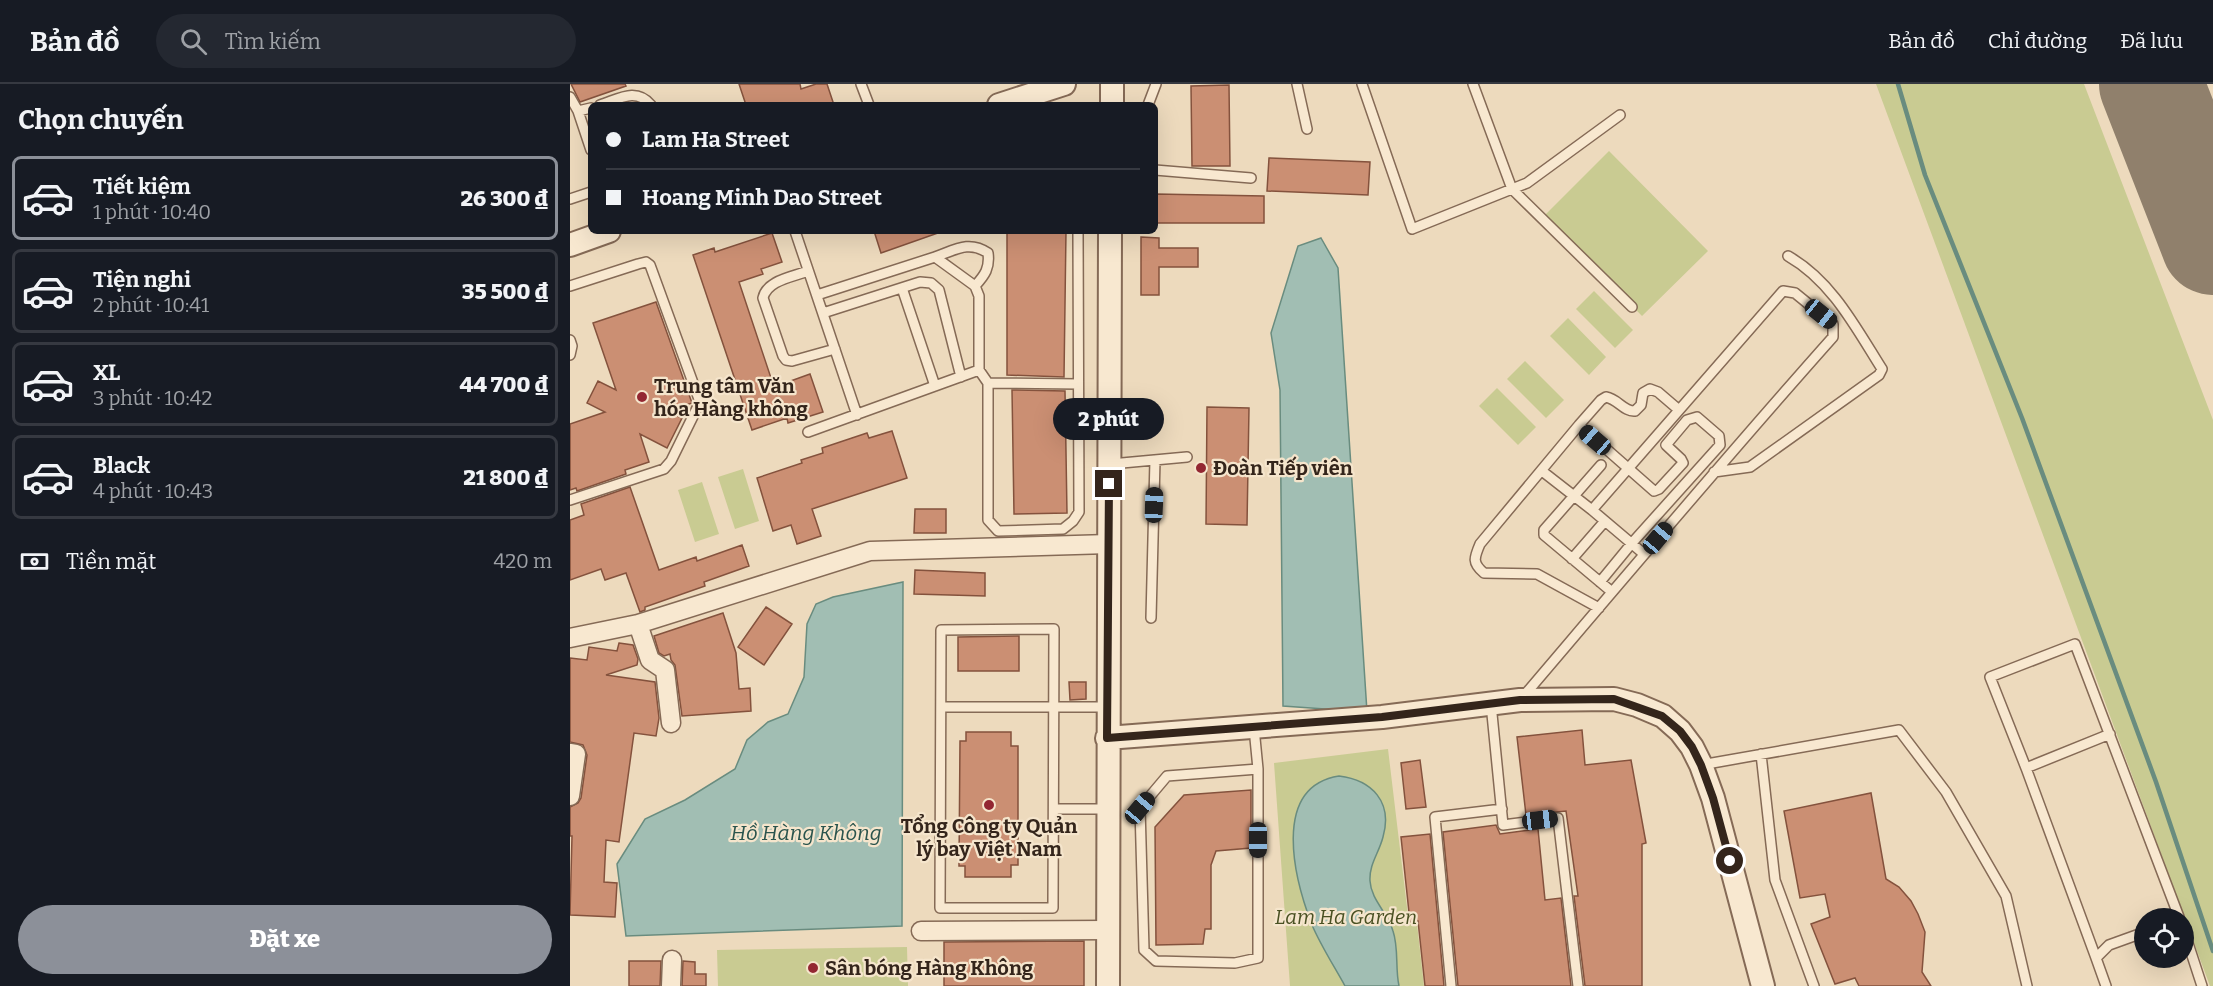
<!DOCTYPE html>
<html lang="vi">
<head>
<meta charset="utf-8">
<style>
	:root { --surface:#171b24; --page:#242831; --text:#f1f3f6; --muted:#9ea1a6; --line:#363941; --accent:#8c9099 }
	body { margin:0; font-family:Bitter,serif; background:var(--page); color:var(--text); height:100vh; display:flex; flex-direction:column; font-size:22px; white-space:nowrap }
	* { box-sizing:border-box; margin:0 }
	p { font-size:20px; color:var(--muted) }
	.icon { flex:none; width:33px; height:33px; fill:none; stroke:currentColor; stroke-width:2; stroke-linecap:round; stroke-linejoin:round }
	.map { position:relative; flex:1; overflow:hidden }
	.side { display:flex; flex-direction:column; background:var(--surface); width:570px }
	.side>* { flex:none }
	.top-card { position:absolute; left:18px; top:18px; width:570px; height:132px; border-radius:9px; box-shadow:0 6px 24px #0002; display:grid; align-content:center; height:132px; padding:0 18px; background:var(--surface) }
	.controls { position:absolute; left:1564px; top:824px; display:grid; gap:12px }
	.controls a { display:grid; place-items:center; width:60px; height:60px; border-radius:50%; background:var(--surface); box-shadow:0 6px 24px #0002; font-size:30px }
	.end { position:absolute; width:27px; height:27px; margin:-14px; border:8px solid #34251b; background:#fff; box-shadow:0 0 0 3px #fff }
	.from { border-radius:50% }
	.bubble { position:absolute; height:42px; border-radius:21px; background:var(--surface); box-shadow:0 6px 24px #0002; font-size:20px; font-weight:800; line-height:42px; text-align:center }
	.car { position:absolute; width:18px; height:36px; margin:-18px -9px; border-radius:8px; box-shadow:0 0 4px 2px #0007; background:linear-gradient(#222 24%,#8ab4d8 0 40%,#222 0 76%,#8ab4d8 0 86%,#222 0) }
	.top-card b { display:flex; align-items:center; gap:21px; height:57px; font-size:22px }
	.top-card b+b { border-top:2px solid var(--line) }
	.top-card i { width:15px; height:15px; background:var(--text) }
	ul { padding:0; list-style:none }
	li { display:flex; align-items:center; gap:18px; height:84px; margin:0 12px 9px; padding:0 6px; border:3px solid var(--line); border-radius:9px }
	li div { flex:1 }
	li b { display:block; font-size:22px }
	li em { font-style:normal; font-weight:800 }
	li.selected { border-color:var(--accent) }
	li>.icon { width:54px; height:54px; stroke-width:1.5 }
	h2 { padding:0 18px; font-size:27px; line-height:72px }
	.pay { display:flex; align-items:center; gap:15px; height:66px; padding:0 18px; font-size:22px }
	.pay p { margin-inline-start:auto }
	.button { display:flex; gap:12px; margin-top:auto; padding:12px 18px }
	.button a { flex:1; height:69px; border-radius:36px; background:var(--accent); color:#fff; font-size:24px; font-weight:800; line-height:69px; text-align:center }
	header { display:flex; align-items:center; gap:36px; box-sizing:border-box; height:84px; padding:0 30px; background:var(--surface); border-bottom:2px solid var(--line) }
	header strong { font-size:28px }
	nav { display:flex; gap:33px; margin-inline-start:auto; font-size:21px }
	.search { width:420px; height:54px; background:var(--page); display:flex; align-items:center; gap:15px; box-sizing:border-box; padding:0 21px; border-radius:33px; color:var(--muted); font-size:22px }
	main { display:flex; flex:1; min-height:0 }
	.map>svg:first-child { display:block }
	.green { fill:#c9cb92 }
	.water { fill:#a1beb3; stroke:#698c7f; stroke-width:1.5 }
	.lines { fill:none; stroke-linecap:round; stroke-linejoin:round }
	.stream { stroke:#698c7f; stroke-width:4.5 }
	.runway { stroke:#90806c; stroke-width:104 }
	.building { fill:#cb8f73; stroke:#84523d; stroke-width:1.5 }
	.service-casing { stroke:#856a56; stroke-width:12 }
	.minor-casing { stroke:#856a56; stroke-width:21 }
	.tertiary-casing { stroke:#856a56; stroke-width:26 }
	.service { stroke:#f8e8d0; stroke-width:9 }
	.minor { stroke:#f8e8d0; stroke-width:18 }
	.tertiary { stroke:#f8e8d0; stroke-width:22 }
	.route { stroke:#34251b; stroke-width:8 }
	.poi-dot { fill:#932732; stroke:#f5e5cc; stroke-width:2 }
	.labels { text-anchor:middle; stroke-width:4.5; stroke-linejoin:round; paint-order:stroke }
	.poi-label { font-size:20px; font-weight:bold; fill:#34251b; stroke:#f5e5cc; text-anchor:start }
	.park-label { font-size:20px; font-style:italic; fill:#495022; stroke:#f5e5cc }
	.water-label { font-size:21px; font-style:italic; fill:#2a544d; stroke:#f5e5cc }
</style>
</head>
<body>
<header>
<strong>Bản đồ</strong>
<div class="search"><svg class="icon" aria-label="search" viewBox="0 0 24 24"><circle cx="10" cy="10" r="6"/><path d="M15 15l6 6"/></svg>Tìm kiếm</div>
<nav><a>Bản đồ</a><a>Chỉ đường</a><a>Đã lưu</a></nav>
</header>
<main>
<section class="side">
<h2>Chọn chuyến</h2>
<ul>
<li class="selected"><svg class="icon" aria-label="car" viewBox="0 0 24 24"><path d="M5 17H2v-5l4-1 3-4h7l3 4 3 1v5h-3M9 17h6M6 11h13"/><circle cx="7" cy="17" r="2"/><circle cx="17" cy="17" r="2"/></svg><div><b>Tiết kiệm</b><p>1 phút · 10:40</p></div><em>26 300 ₫</em></li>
<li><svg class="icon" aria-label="car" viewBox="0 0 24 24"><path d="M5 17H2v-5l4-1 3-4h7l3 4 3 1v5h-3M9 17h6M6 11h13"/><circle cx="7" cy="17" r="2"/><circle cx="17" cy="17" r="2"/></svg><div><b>Tiện nghi</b><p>2 phút · 10:41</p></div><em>35 500 ₫</em></li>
<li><svg class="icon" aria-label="car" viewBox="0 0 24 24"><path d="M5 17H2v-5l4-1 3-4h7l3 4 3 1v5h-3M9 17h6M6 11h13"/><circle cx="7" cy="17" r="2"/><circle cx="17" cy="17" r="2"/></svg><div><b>XL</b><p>3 phút · 10:42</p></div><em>44 700 ₫</em></li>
<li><svg class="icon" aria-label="car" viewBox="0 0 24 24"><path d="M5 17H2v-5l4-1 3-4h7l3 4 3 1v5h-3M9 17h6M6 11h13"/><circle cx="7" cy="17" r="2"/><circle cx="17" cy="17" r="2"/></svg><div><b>Black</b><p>4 phút · 10:43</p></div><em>21 800 ₫</em></li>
</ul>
<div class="pay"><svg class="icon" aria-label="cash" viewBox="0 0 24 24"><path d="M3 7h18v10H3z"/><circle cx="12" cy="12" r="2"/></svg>Tiền mặt<p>420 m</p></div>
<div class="button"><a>Đặt xe</a></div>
</section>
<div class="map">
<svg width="1643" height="902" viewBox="0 0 1643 902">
	<rect width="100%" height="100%" fill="#eddabd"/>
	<path class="green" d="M1306,0H1514L1643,336V902H1640Z
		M1039,67L1138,167L1072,232L974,132Z
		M1024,207L1063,246L1045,264L1006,225Z
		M998,234L1036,273L1019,291L980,252Z
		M955,277L994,316L976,334L937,295Z
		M927,304L966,343L948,361L909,322Z
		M173,385L189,437L165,445L148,393Z
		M132,398L149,450L125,458L108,406Z
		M818,665L839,840H847L854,902H720L704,679Z
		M337,863L338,902H148L147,866Z"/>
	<path class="water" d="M751,154L768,184L797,628L713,622L710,306L701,249L728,162Z
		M333,498L332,842L56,852L47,780L75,735L115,716L165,685L177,656L198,638L218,630L234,593L237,540L246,520L263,513Z
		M769,692C802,696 823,718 813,753C809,769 799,780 800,797C801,816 818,829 823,847C829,865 825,884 829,902H775C764,882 751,862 742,841C725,797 700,703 769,692Z"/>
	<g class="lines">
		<path class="stream" d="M1328,0L1355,91L1452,334L1586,698L1643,867"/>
		<path class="runway" d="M1581,0L1643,159"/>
	</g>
	<path class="building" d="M1,0H55L56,2L10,18Z
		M169,0H230L231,5L246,0H257L264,21H176Z
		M659,1L660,82H622L621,2Z
		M699,74L800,78L798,111L697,107Z
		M585,110L694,112V139H585Z
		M304,147H368V149L311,169Z
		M437,147H496L494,293L437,291Z
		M202,149L212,178L191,185L193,190L169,198L204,303L240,290L253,328L218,339L217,334L182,346L123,171L144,164L145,168Z
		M571,153L589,154V164H628V183H589V211H571Z
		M86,218L122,319L96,327L112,334L97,364L70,350L79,378L55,386L56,390L7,407L6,404L0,406V340L35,328L17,319L28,297L46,306L23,239Z
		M442,306L495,307L497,429L444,430Z
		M637,323L679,324L677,441L636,440Z
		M322,347L337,394L242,425L251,452L227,460L221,441L203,447L187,394L232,379L231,376L253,369L252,364L297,349L299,354Z
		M60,403L89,486L126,473L127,477L172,461L179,482L134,498L135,502L75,523V526L70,528L56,489L35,496L31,485L0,496V436L14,431L11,420Z
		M345,425H376V449H344Z
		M345,486L415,489V512L344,510Z
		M196,523L222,540L194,581L168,563Z
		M153,529L166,569L169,605L180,604L181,627L112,632L105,581L101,576L100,570L94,572L89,569L84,552Z
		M449,552V587H388V553Z
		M49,559L63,561L68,575L67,581L36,591L85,598L89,634L86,652L64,649L49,758L36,756L34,798L47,799L45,833L0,831L2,752H0V723L8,719L11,714L17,671L13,661L0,658V574L17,576L19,563L47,567Z
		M499,598H516V615L500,616Z
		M1012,646L1015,681L1061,676L1076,759L1072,760V902H1015L1004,812H1008L996,727L956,731L947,653Z
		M396,648H441V662H448V781H441V793H395V782H389L390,657H396Z
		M850,676L856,723L836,725L831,679Z
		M681,706V764L646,767L641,781V845H635L633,860L586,861L585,743L614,711Z
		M1301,709L1316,795L1329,803L1341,817L1348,830L1355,848L1352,888L1361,902H1289L1285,894L1265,900L1241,840L1260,833L1255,810L1230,814L1214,727Z
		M926,741L930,750L968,745L975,816L991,814L1001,902H888L873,748Z
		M860,750L874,902H855L848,837L840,838L831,753Z
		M514,857V902H374V858Z
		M59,877H91L90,902H59Z
		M113,877L125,878V890H136V902H112Z"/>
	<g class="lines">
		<g class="service-casing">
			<path id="service" d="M291,0L299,21
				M727,0L737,45
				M792,0L842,145L957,99L1050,31
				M903,0L942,105L1062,223
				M0,13L8,27L21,66
				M30,21C49,15 66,3 81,21
				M578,21L586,0
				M8,27L21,24
				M585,86L681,94
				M0,115L21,108
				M225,147L287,331
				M365,173C385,166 399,156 418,169C420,184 415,191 405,202
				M238,187C223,193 197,196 193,214L213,272L216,276L222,277L265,265
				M0,202L68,180L76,178L80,181L130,318L101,377L94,385L0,416
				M332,204L365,302
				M247,211L365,173L405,202L409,212V286L418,299V436L428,447L493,445L503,437L509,428L508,147
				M253,229L350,198L361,199L369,206L391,293
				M0,256L2,262L0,271
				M418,299L508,300
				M1009,341L1031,316L1036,313C1048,315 1054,328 1065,327L1071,321L1073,309L1080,305L1088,308L1109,326
				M238,348L409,286
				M541,380L617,373
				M1031,381L974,446V451L1042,508
				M972,387L1022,426
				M1144,388L1180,383L1309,291L1312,285C1286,244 1262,197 1218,172
				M1002,475L1035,437
				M1029,524L967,490L914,489C902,479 904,474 910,460L1009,341L1084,407L1089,405L1113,379L1111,375L1096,361L1117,336L1127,333L1149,352L1150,361L1062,459L1030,498
				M581,534L585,376
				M484,545L483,824H370L371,546Z
				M952,614C1055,493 1157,372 1263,253V240L1225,209L1213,207L1022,426L1074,470
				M921,620L933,741L988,734L1008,902
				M371,623H537
				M684,644L688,685V874L665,879L586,877L574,866L570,724L597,692L688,685
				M1540,650L1456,684L1420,593L1505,560L1609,833
				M1191,670L1205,796L1244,902
				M1131,681L1329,646L1376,708L1436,812L1457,902
				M1456,684L1526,874
				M484,725H537
				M1614,847L1632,902
				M881,902L865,733L932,725
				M1536,902L1526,874L1539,861L1575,848"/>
		</g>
		<g class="minor-casing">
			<path id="minor" d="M68,540L80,576L95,586L101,639
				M0,554L68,540L300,467L539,460
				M0,669L6,670L0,712
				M351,847L537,846
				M101,902L102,876"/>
		</g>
		<g class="tertiary-casing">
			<path id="tertiary" d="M429,21L494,0
				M542,21V0
				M0,161L39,147
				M537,654L812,633L950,616L1044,615L1067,621L1093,632L1110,647L1122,663L1131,681L1143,714L1193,902
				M538,902L540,147"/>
		</g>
		<use href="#service" class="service"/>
		<use href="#minor" class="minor"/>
		<use href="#tertiary" class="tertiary"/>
	</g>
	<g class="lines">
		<path class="route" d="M539,400L537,654L812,633L950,616L1044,615L1092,632L1110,647L1122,663L1131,681L1143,714L1160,777"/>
	</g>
	<g class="poi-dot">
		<circle cx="72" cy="313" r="6"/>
		<circle cx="631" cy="384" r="6"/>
		<circle cx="419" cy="721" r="6"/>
		<circle cx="243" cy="884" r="6"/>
	</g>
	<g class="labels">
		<g class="poi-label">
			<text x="84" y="309">Trung tâm Văn<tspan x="84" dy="23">hóa Hàng không</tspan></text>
			<text x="643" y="391">Đoàn Tiếp viên</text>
			<text x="419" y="749" text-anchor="middle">Tổng Công ty Quản<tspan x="419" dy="23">lý bay Việt Nam</tspan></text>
			<text x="255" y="891">Sân bóng Hàng Không</text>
		</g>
		<g class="park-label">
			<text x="776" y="840">Lam Ha Garden</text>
		</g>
		<g class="water-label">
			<text x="236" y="756">Hồ Hàng Không</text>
		</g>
	</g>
</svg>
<div class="controls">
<a><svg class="icon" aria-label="locate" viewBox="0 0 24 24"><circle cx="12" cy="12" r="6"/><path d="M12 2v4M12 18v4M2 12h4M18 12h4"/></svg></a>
</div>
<i class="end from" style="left:1160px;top:777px"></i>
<i class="end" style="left:539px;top:400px"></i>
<div class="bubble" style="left:483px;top:314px;width:111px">2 phút</div>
<i class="car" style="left:1251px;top:230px;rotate:129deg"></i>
<i class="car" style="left:1025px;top:356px;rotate:311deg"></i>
<i class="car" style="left:584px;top:421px;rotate:2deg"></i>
<i class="car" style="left:1088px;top:454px;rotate:40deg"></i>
<i class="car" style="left:570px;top:724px;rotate:40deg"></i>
<i class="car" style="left:970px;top:736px;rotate:83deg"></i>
<i class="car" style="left:688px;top:756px;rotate:180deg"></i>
<div class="top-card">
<b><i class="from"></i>Lam Ha Street</b>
<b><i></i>Hoang Minh Dao Street</b>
</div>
</div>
</main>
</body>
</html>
